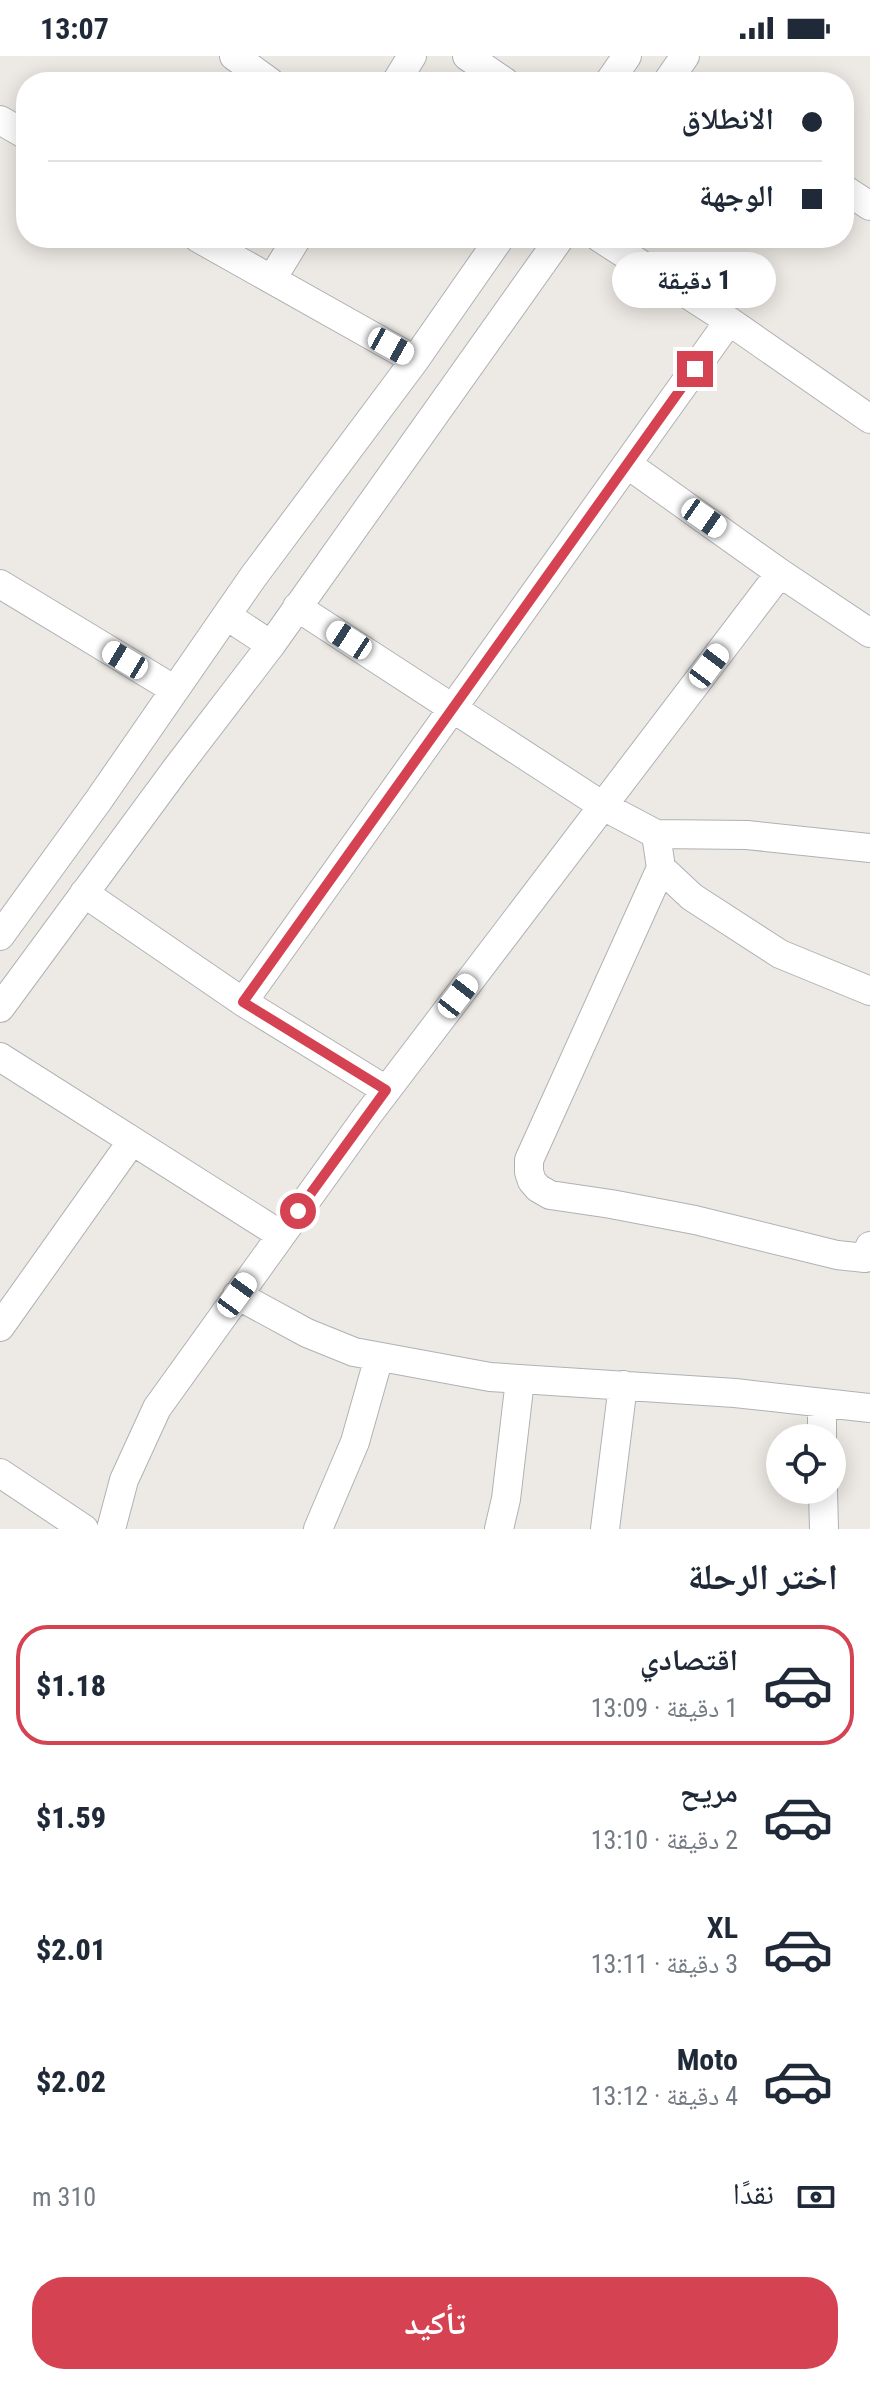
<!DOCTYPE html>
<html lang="ar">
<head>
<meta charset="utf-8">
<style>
	:root { --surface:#fff; --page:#f6f6f7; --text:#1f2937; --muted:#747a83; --line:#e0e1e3; --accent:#d54251 }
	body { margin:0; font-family:"Roboto Condensed","Noto Naskh Arabic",sans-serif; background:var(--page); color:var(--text); direction:rtl; height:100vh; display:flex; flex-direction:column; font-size:30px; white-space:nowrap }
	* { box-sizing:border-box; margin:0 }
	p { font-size:26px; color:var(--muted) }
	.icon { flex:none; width:44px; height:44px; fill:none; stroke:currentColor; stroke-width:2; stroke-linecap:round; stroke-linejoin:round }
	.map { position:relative; height:1473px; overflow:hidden; direction:ltr }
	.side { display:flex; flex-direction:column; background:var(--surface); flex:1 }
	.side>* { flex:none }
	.top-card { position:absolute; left:16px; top:16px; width:838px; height:176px; border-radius:32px; box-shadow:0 4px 20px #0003; direction:rtl; display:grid; align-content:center; height:176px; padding:0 32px; background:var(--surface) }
	.fabs { position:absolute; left:766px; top:1368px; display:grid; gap:16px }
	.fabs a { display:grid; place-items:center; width:80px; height:80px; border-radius:50%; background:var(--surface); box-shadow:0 4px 20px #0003; font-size:40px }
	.end { position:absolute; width:36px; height:36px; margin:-18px; border:10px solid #d54251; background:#fff; box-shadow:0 0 0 4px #fff }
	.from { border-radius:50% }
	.bubble { position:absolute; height:56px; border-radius:28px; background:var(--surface); box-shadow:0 4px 20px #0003; font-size:26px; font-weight:800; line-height:56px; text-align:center; direction:rtl }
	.car { position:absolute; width:24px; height:48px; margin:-24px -12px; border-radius:10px; box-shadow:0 0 6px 2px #0007; background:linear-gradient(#fff 24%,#345 0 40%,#fff 0 76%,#345 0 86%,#fff 0) }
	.top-card b { display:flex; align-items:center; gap:28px; height:76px; font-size:30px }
	.top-card b+b { border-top:2px solid var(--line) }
	.top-card i { width:20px; height:20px; background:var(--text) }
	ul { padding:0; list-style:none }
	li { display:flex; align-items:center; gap:24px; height:120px; margin:0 16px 12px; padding:0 16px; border:4px solid transparent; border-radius:32px }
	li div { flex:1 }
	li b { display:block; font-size:30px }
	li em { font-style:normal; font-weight:800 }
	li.current { border-color:var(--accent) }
	li>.icon { width:72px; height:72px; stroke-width:1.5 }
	h2 { padding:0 32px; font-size:36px; line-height:96px }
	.pay { display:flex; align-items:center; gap:20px; height:88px; padding:0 32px; font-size:30px }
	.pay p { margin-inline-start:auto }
	.button { display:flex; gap:16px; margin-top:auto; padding:16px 32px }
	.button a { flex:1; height:92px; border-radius:32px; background:var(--accent); color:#fff; font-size:32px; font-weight:800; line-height:92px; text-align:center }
	.status { display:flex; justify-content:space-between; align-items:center; height:56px; padding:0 40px; background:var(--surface); direction:ltr }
	.status svg { height:22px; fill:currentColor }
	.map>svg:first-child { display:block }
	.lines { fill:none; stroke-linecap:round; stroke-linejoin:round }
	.minor-casing { stroke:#afb2b5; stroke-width:30 }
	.minor { stroke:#fff; stroke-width:28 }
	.route { stroke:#d54251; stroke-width:10 }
</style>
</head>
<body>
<div class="status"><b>13:07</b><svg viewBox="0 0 49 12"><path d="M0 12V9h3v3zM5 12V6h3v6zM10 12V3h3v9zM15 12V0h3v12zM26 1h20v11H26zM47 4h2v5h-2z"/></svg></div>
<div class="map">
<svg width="870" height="1473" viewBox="0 0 870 1473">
	<rect width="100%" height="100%" fill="#ede9e4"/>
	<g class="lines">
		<g class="minor-casing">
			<path id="minor" d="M234,0L270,26
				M467,0L505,26
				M396,26L412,0
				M609,26L627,0
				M667,26L685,0
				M0,64L26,79
				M844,133L870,150
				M198,182L415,304
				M600,182L729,265L870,363
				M272,223L297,182
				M627,408L780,517L870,577
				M0,528L175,634
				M297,551L603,750L656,778L661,812L692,841L780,898L870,935
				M227,560L271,589
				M656,778L747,779L870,792
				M661,812L529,1104V1116L532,1125L538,1132L550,1139L611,1148L695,1164L837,1199L865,1202L870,1190
				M84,837L243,946L386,1034
				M0,880L98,745L253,521L415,304L500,182
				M243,946L729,265
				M0,952L176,713L271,589L560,182
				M0,1001L281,1179
				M237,1239L307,1277L354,1296L490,1321L735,1337L870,1352
				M0,1271L132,1085
				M822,1347V1382
				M0,1417L84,1473
				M823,1434L824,1473
				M111,1473L124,1424L157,1352L367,1060L780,517
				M318,1473L355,1386L379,1301
				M499,1473L506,1443L520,1324
				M605,1473L623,1329"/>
		</g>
		<use href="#minor" class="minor"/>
	</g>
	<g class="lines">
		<path class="route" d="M298,1155L386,1034L243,946L695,313"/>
	</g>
</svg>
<div class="fabs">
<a><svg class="icon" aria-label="locate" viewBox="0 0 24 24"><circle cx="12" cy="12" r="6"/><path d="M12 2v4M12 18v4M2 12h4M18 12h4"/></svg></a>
</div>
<i class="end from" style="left:298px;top:1155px"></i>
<i class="end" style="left:695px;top:313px"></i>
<div class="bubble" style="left:612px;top:196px;width:164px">1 دقيقة</div>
<i class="car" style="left:391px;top:290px;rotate:119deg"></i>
<i class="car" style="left:704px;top:462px;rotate:125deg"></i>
<i class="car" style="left:349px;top:584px;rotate:303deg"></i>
<i class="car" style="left:125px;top:604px;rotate:301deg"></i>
<i class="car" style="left:709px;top:610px;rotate:37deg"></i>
<i class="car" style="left:458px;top:940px;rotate:38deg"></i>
<i class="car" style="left:237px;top:1239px;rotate:36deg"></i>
<div class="top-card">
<b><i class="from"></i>الانطلاق</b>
<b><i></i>الوجهة</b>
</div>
</div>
<section class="side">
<h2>اختر الرحلة</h2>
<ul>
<li class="current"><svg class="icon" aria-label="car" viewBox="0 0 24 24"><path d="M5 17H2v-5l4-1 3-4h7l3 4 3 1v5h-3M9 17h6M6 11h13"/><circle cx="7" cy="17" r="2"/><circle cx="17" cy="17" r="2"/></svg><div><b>اقتصادي</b><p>1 دقيقة · 13:09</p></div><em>$1.18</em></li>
<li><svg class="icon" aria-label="car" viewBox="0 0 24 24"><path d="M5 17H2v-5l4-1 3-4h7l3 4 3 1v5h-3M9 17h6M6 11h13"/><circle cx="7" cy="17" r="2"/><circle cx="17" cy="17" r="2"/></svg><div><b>مريح</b><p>2 دقيقة · 13:10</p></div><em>$1.59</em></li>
<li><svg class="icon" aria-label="car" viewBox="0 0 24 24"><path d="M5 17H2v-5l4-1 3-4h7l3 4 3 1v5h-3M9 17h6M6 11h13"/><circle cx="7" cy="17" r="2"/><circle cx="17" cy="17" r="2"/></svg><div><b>XL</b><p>3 دقيقة · 13:11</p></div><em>$2.01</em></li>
<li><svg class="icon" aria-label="car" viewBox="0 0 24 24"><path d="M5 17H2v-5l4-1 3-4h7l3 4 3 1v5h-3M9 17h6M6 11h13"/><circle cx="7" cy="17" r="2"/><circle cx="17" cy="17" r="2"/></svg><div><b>Moto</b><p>4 دقيقة · 13:12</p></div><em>$2.02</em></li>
</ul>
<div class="pay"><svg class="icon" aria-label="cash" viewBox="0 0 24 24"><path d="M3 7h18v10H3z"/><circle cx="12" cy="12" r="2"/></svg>نقدًا<p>310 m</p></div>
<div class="button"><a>تأكيد</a></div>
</section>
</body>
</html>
